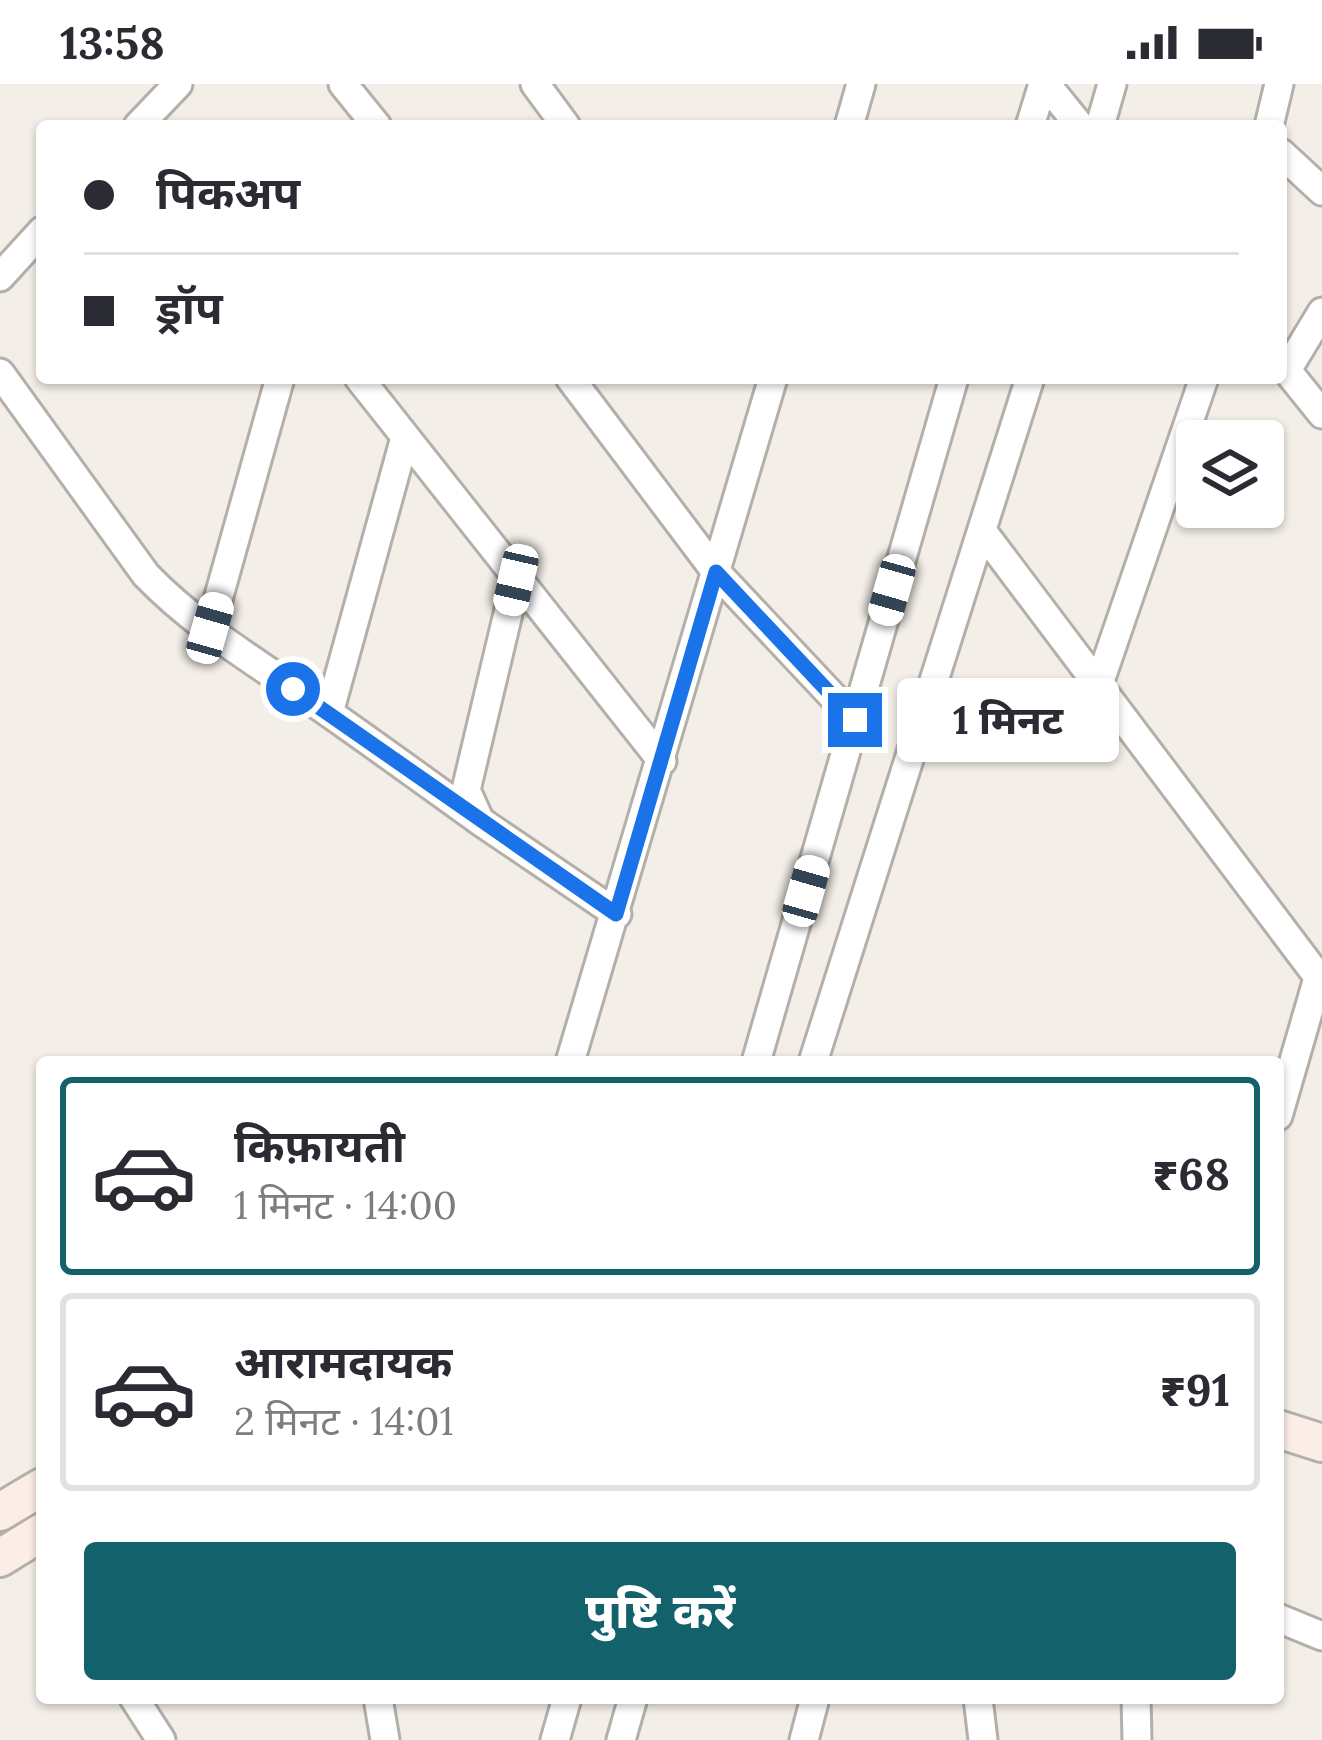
<!DOCTYPE html>
<html lang="hi">
<head>
<meta charset="utf-8">
<style>
	:root { --surface:#fff; --page:#f7f7f7; --text:#2b2b33; --muted:#7c7c81; --line:#e1e1e2; --accent:#13616b }
	body { margin:0; font-family:Lora,"Noto Sans Devanagari",serif; background:var(--page); color:var(--text); height:100vh; display:flex; flex-direction:column; font-size:45px; white-space:nowrap }
	* { box-sizing:border-box; margin:0 }
	p { font-size:39px; color:var(--muted) }
	.icon { flex:none; width:66px; height:66px; fill:none; stroke:currentColor; stroke-width:2; stroke-linecap:round; stroke-linejoin:round }
	.map { position:relative; flex:1; overflow:hidden }
	.drawer { position:absolute; left:36px; top:972px; width:1248px; height:648px; display:flex; flex-direction:column; background:var(--surface); border-radius:12px; box-shadow:0 3px 9px #0004 }
	.drawer>* { flex:none }
	.top-card { position:absolute; left:36px; top:36px; width:1251px; height:264px; border-radius:12px; box-shadow:0 3px 9px #0004; display:grid; align-content:center; height:264px; padding:0 48px; background:var(--surface) }
	.controls { position:absolute; left:1176px; top:336px; display:grid; gap:24px }
	.controls a { display:grid; place-items:center; width:108px; height:108px; border-radius:12px; background:var(--surface); box-shadow:0 3px 9px #0004; font-size:60px }
	.end { position:absolute; width:54px; height:54px; margin:-27px; border:15px solid #1a73e8; background:#fff; box-shadow:0 0 0 6px #fff }
	.from { border-radius:50% }
	.bubble { position:absolute; height:84px; border-radius:12px; background:var(--surface); box-shadow:0 3px 9px #0004; font-size:39px; font-weight:800; line-height:84px; text-align:center }
	.car { position:absolute; width:36px; height:72px; margin:-36px -18px; border-radius:15px; box-shadow:0 0 9px 3px #0007; background:linear-gradient(#fff 24%,#345 0 40%,#fff 0 76%,#345 0 86%,#fff 0) }
	.top-card b { display:flex; align-items:center; gap:42px; height:114px; font-size:45px }
	.top-card b+b { border-top:3px solid var(--line) }
	.top-card i { width:30px; height:30px; background:var(--text) }
	ul { padding:21px 0 0; list-style:none }
	li { display:flex; align-items:center; gap:36px; height:198px; margin:0 24px 18px; padding:0 24px; border:6px solid var(--line); border-radius:12px }
	li div { flex:1 }
	li b { display:block; font-size:45px }
	li em { font-style:normal; font-weight:800 }
	li.active { border-color:var(--accent) }
	li>.icon { width:108px; height:108px; stroke-width:1.5 }
	.action { display:flex; gap:24px; margin-top:auto; padding:24px 48px }
	.action a { flex:1; height:138px; border-radius:12px; background:var(--accent); color:#fff; font-size:48px; font-weight:800; line-height:138px; text-align:center }
	.status { display:flex; justify-content:space-between; align-items:center; height:84px; padding:0 60px; background:var(--surface); direction:ltr }
	.status svg { height:33px; fill:currentColor }
	.map>svg:first-child { display:block }
	.lines { fill:none; stroke-linecap:round; stroke-linejoin:round }
	.street-casing { stroke:#b4afa9; stroke-width:33 }
	.secondary-casing { stroke:#b4afa9; stroke-width:42 }
	.street { stroke:#fff; stroke-width:27 }
	.secondary { stroke:#fceee7; stroke-width:36 }
	.route { stroke:#1a73e8; stroke-width:15 }
</style>
</head>
<body>
<div class="status"><b>13:58</b><svg viewBox="0 0 49 12"><path d="M0 12V9h3v3zM5 12V6h3v6zM10 12V3h3v9zM15 12V0h3v12zM26 1h20v11H26zM47 4h2v5h-2z"/></svg></div>
<div class="map">
<svg width="1322" height="1656" viewBox="0 0 1322 1656">
	<rect width="100%" height="100%" fill="#f3eee7"/>
	<g class="lines">
		<g class="street-casing">
			<path id="street" d="M343,0L377,42
				M535,0L566,42
				M1046,0L1080,42
				M138,42L178,0
				M849,42L861,0
				M1030,42L1043,0
				M1100,42L1112,0
				M1269,42L1279,0
				M1281,69L1322,107
				M0,193L42,147
				M1281,279L1322,330
				M1287,286L1322,228
				M0,289L146,491C197,544 261,581 322,624C375,661 427,699 480,737
				M359,294L662,677
				M570,294L716,488L855,636
				M983,448L1322,898
				M516,496L466,706L480,737L617,830
				M210,544L280,294
				M1100,597L1204,294
				M329,629L404,357
				M570,978L773,294
				M756,978L954,294
				M813,978L1030,294
				M1278,1032L1318,894
				M1278,1534L1322,1552
				M134,1614L161,1656
				M378,1614L385,1656
				M978,1614L983,1656
				M1136,1614L1137,1656
				M555,1656L567,1614
				M621,1656L633,1614
				M804,1656L815,1614"/>
		</g>
		<g class="secondary-casing">
			<path id="secondary" d="M1278,1345L1322,1359
				M0,1428L42,1403
				M0,1474L42,1448"/>
		</g>
		<use href="#street" class="street"/>
		<use href="#secondary" class="secondary"/>
	</g>
	<g class="lines">
		<path class="route" d="M293,605L616,830L716,488L855,636"/>
	</g>
</svg>
<div class="controls">
<a><svg class="icon" aria-label="layers" viewBox="0 0 24 24"><path d="M12 4l9 5-9 5-9-5zM3 14l9 5 9-5"/></svg></a>
</div>
<i class="end from" style="left:293px;top:605px"></i>
<i class="end" style="left:855px;top:636px"></i>
<div class="bubble" style="left:897px;top:594px;width:222px">1 मिनट</div>
<i class="car" style="left:516px;top:496px;rotate:193deg"></i>
<i class="car" style="left:892px;top:506px;rotate:196deg"></i>
<i class="car" style="left:210px;top:544px;rotate:16deg"></i>
<i class="car" style="left:806px;top:807px;rotate:16deg"></i>
<div class="top-card">
<b><i class="from"></i>पिकअप</b>
<b><i></i>ड्रॉप</b>
</div>
<section class="drawer">
<ul>
<li class="active"><svg class="icon" aria-label="car" viewBox="0 0 24 24"><path d="M5 17H2v-5l4-1 3-4h7l3 4 3 1v5h-3M9 17h6M6 11h13"/><circle cx="7" cy="17" r="2"/><circle cx="17" cy="17" r="2"/></svg><div><b>किफ़ायती</b><p>1 मिनट · 14:00</p></div><em>₹68</em></li>
<li><svg class="icon" aria-label="car" viewBox="0 0 24 24"><path d="M5 17H2v-5l4-1 3-4h7l3 4 3 1v5h-3M9 17h6M6 11h13"/><circle cx="7" cy="17" r="2"/><circle cx="17" cy="17" r="2"/></svg><div><b>आरामदायक</b><p>2 मिनट · 14:01</p></div><em>₹91</em></li>
</ul>
<div class="action"><a>पुष्टि करें</a></div>
</section>
</div>
</body>
</html>
